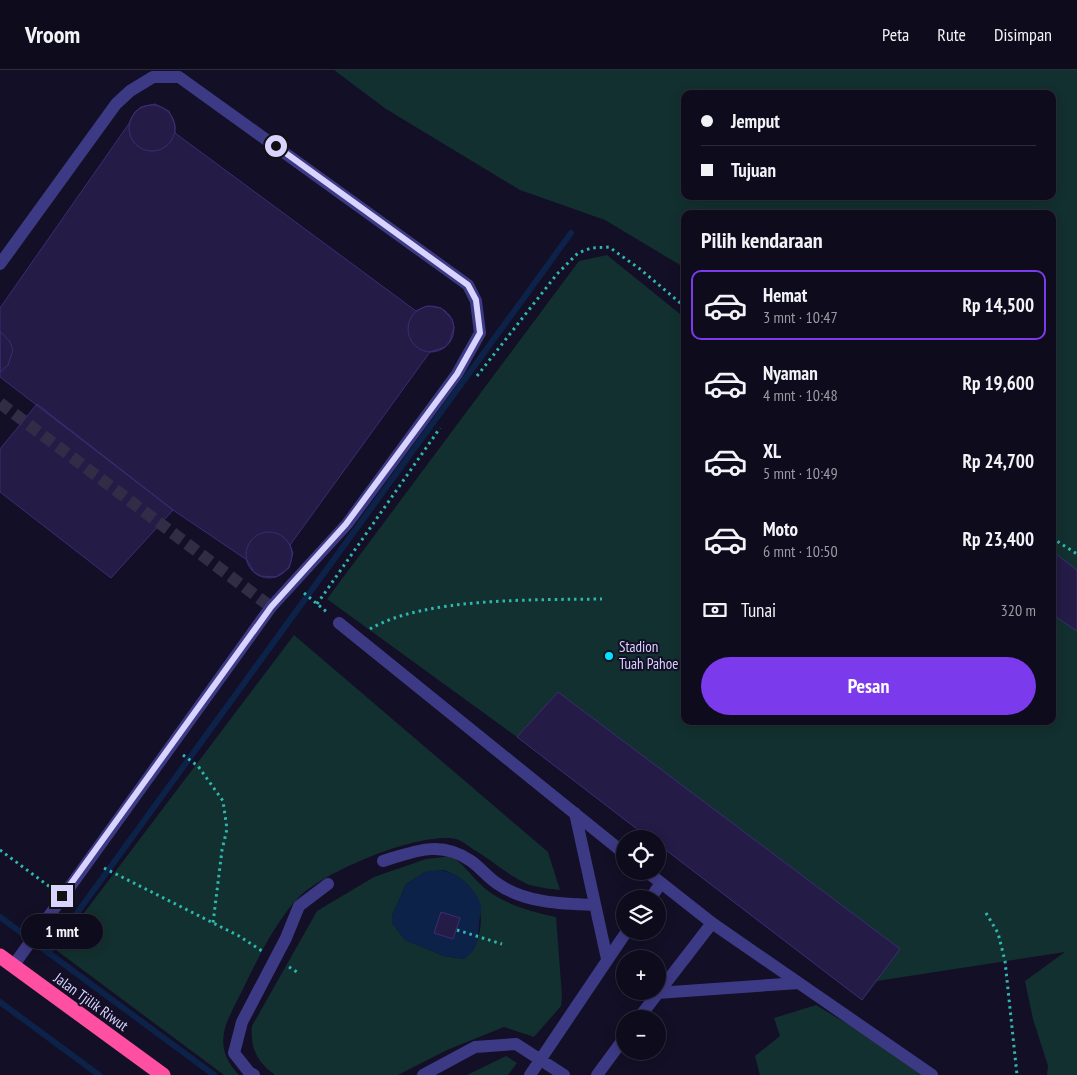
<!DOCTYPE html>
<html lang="id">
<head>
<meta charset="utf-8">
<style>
	:root { --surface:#0e0b1c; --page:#171425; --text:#f1f3f6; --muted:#9b9ba3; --line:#2e2b3b; --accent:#7c3aed }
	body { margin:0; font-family:"PT Sans Narrow",sans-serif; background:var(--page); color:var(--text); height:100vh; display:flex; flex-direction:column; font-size:19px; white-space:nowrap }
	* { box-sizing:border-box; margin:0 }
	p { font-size:16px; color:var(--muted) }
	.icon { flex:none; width:28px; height:28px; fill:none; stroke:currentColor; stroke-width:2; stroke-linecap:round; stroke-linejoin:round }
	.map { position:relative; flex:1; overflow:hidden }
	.drawer { position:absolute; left:681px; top:140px; width:375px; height:515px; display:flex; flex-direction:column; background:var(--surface); border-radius:10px; box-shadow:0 2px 12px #0003,0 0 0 1px var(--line) }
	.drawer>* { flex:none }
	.top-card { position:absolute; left:681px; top:20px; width:375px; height:110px; border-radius:10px; box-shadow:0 2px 12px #0003,0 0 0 1px var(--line); display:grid; align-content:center; height:110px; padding:0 20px; background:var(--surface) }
	.controls { position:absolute; left:616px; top:760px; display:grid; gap:10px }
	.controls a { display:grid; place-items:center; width:50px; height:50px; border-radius:50%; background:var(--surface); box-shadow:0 2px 12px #0003,0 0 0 1px var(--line); font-size:25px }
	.end { position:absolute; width:22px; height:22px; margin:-11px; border:6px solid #d9d4ff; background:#111; box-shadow:0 0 0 2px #111 }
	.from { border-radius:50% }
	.bubble { position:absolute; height:35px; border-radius:18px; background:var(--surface); box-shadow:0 2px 12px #0003,0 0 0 1px var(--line); font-size:16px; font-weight:800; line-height:35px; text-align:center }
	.top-card b { display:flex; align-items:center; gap:18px; height:48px; font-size:19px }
	.top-card b+b { border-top:1px solid var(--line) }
	.top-card i { width:12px; height:12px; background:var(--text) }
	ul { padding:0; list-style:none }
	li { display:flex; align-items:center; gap:15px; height:70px; margin:0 10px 8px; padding:0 10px; border:2px solid transparent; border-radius:10px }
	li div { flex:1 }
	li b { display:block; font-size:19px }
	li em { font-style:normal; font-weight:800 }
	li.on { border-color:var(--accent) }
	li>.icon { width:45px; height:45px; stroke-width:1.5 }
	h2 { padding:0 20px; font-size:22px; line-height:60px }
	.pay { display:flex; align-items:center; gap:12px; height:55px; padding:0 20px; font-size:19px }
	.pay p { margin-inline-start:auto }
	.action { display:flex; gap:10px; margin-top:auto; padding:10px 20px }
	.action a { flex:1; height:58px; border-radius:30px; background:var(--accent); color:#fff; font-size:20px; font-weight:800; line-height:58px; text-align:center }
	header { display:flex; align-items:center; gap:30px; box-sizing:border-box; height:70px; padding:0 25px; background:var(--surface); border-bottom:1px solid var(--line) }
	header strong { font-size:24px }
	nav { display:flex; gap:28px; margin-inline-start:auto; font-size:18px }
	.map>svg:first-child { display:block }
	.green { fill:#12302f; fill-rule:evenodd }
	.water { fill:#0c2248 }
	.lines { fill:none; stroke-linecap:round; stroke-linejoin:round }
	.stream { stroke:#0c2248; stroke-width:6 }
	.building { fill:#241b47; stroke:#3b2d73 }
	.minor-tunnel { stroke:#312d47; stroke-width:12; stroke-dasharray:12 6; stroke-linecap:butt }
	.path { stroke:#2fb8b0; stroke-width:3; stroke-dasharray:2.5 4; stroke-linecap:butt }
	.minor { stroke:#3d3a85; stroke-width:12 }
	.highway { stroke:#ff4fa3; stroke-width:15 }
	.route { stroke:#d9d4ff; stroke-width:6 }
	.poi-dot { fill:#00e5ff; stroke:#130f26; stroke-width:2 }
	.labels { text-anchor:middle; stroke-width:4; stroke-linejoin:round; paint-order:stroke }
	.poi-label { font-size:15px; fill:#d9d4ff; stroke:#130f26; text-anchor:start }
	.street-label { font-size:15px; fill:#d9d4ff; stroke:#130f26 }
</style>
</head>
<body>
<header>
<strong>Vroom</strong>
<nav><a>Peta</a><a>Rute</a><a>Disimpan</a></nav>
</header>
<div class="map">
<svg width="1077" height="1005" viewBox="0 0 1077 1005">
	<rect width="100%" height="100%" fill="#130f26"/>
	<path class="green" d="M334,0H1077V1005H1047L1048,996L1033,949L1025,911L1065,882L877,911L862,930L658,774V769H650L517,667L327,529L579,191L607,185L685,248V651H1052V144H685V198L605,150L520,120L386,39ZM685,24H1052V126H685Z
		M294,565L548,782L560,820C551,819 542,818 534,816C517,812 494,792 479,783C472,779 463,771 456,769C420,761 325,801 299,827C276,851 259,886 244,917C228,950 209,973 239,1005H224L56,880Z
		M452,786C462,794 469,802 477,811C498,833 528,841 556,847L562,926L561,936L534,967L504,957L447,980L398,1005H275C257,992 250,978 252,956L317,841L374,807L426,789ZM444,800C473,810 486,835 479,865C477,873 469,882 464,889L444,886L405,870L392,853V846L406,814L425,802Z
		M816,935L864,964L924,1005H760L755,986L780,966L774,948Z
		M506,986L517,993L508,1005H467Z"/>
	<path class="water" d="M437,800C456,800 475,817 481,835C482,842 479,848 479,855C478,871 478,879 464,889L444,886L405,870L392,853V846L406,814L425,802Z"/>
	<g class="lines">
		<path class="stream" d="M0,847L214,1005
			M48,883L571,163
			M0,932L99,1005"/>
	</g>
	<path class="building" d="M155,34L169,41L175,55V63L416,241L427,236L441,238L452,249L454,257L450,271L445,277L430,282L290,475L293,483L289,498L276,507L261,506L254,502L247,490L173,440L0,307V238L128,55L135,42L141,37Z
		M129 58a23 23 0 1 1 46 0a23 23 0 1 1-46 0Z
		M408 259a23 23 0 1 1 46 0a23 23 0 1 1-46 0Z
		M0,261L10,272L13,280L8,295L0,302Z
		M37,334L173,440L111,508L0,422V379Z
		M246 485a23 23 0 1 1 46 0a23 23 0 1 1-46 0Z
		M1052,481L1077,500V561L1052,544Z
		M558,622L900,879L862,930L658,774V769H650L517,667Z
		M441,842L460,848L453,869L434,863Z"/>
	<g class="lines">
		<path class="minor-tunnel" d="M0,333L271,537"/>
		<path class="path" d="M685,299L683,301L685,356
			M477,306L557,204L578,183L591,178L609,177L640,199L685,237
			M1052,468L1077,484
			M304,523L328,543
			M317,534L440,358
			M370,559C424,527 538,530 602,529
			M183,685L198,696L223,731L227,759L222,780L213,853
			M0,780L50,817
			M104,798L239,866L262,881
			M986,843L998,863L1005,891L1017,1005
			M457,860L502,874
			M289,897L297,902"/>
		<path class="minor" d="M0,194L116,34L130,21L153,7H179L468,215L476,231L480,263L457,304L347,454L271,537L13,896
			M339,553L625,784
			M575,743L607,889
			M383,791C415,781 441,770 471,791C481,798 488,808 498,814C525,833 563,834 595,835
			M646,801L712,853L932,1005
			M650,829L661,813
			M657,923L799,913
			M638,949L712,853
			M254,1005L249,1002L234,983L242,952L286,868L299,836L328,814
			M423,1005L475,977L516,974L564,1005
			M530,1005L627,861
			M597,1005L625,967"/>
		<path class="highway" d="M0,886L163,1005"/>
	</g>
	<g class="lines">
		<path class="route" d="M62,826L271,537L346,454L457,304L480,263L476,230L468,215L276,76"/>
	</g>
	<circle class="poi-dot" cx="609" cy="586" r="5"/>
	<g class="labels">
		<g class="poi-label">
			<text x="619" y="582">Stadion<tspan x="619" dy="17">Tuah Pahoe</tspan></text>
		</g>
		<g class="street-label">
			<text transform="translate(91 932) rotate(36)" y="5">Jalan Tjilik Riwut</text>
		</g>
	</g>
</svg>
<div class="controls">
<a><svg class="icon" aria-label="locate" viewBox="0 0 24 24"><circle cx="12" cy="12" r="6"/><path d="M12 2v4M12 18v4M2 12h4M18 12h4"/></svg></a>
<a><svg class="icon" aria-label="layers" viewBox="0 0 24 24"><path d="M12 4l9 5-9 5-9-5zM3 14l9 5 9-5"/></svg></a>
<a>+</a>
<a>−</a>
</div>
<i class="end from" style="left:276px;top:76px"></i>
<i class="end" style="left:62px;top:826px"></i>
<div class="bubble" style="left:21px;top:844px;width:82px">1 mnt</div>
<div class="top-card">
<b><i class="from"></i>Jemput</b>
<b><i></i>Tujuan</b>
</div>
<section class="drawer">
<h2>Pilih kendaraan</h2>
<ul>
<li class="on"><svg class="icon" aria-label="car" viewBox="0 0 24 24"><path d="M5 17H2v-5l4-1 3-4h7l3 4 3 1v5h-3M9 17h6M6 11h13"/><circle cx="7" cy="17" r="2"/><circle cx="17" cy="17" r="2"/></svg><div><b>Hemat</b><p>3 mnt · 10:47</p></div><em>Rp 14,500</em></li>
<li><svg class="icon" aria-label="car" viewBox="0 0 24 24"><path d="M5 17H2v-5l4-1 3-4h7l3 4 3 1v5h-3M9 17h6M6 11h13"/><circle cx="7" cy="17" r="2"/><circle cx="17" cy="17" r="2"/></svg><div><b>Nyaman</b><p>4 mnt · 10:48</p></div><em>Rp 19,600</em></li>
<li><svg class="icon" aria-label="car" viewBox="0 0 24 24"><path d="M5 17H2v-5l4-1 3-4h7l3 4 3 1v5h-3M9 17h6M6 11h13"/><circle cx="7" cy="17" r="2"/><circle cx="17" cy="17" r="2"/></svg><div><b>XL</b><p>5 mnt · 10:49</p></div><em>Rp 24,700</em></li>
<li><svg class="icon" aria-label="car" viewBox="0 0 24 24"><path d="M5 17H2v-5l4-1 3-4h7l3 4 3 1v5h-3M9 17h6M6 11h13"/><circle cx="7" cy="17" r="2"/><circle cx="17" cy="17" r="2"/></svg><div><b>Moto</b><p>6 mnt · 10:50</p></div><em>Rp 23,400</em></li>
</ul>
<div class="pay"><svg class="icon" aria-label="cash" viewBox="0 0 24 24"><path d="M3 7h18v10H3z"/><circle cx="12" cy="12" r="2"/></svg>Tunai<p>320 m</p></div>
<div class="action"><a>Pesan</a></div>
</section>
</div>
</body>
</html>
